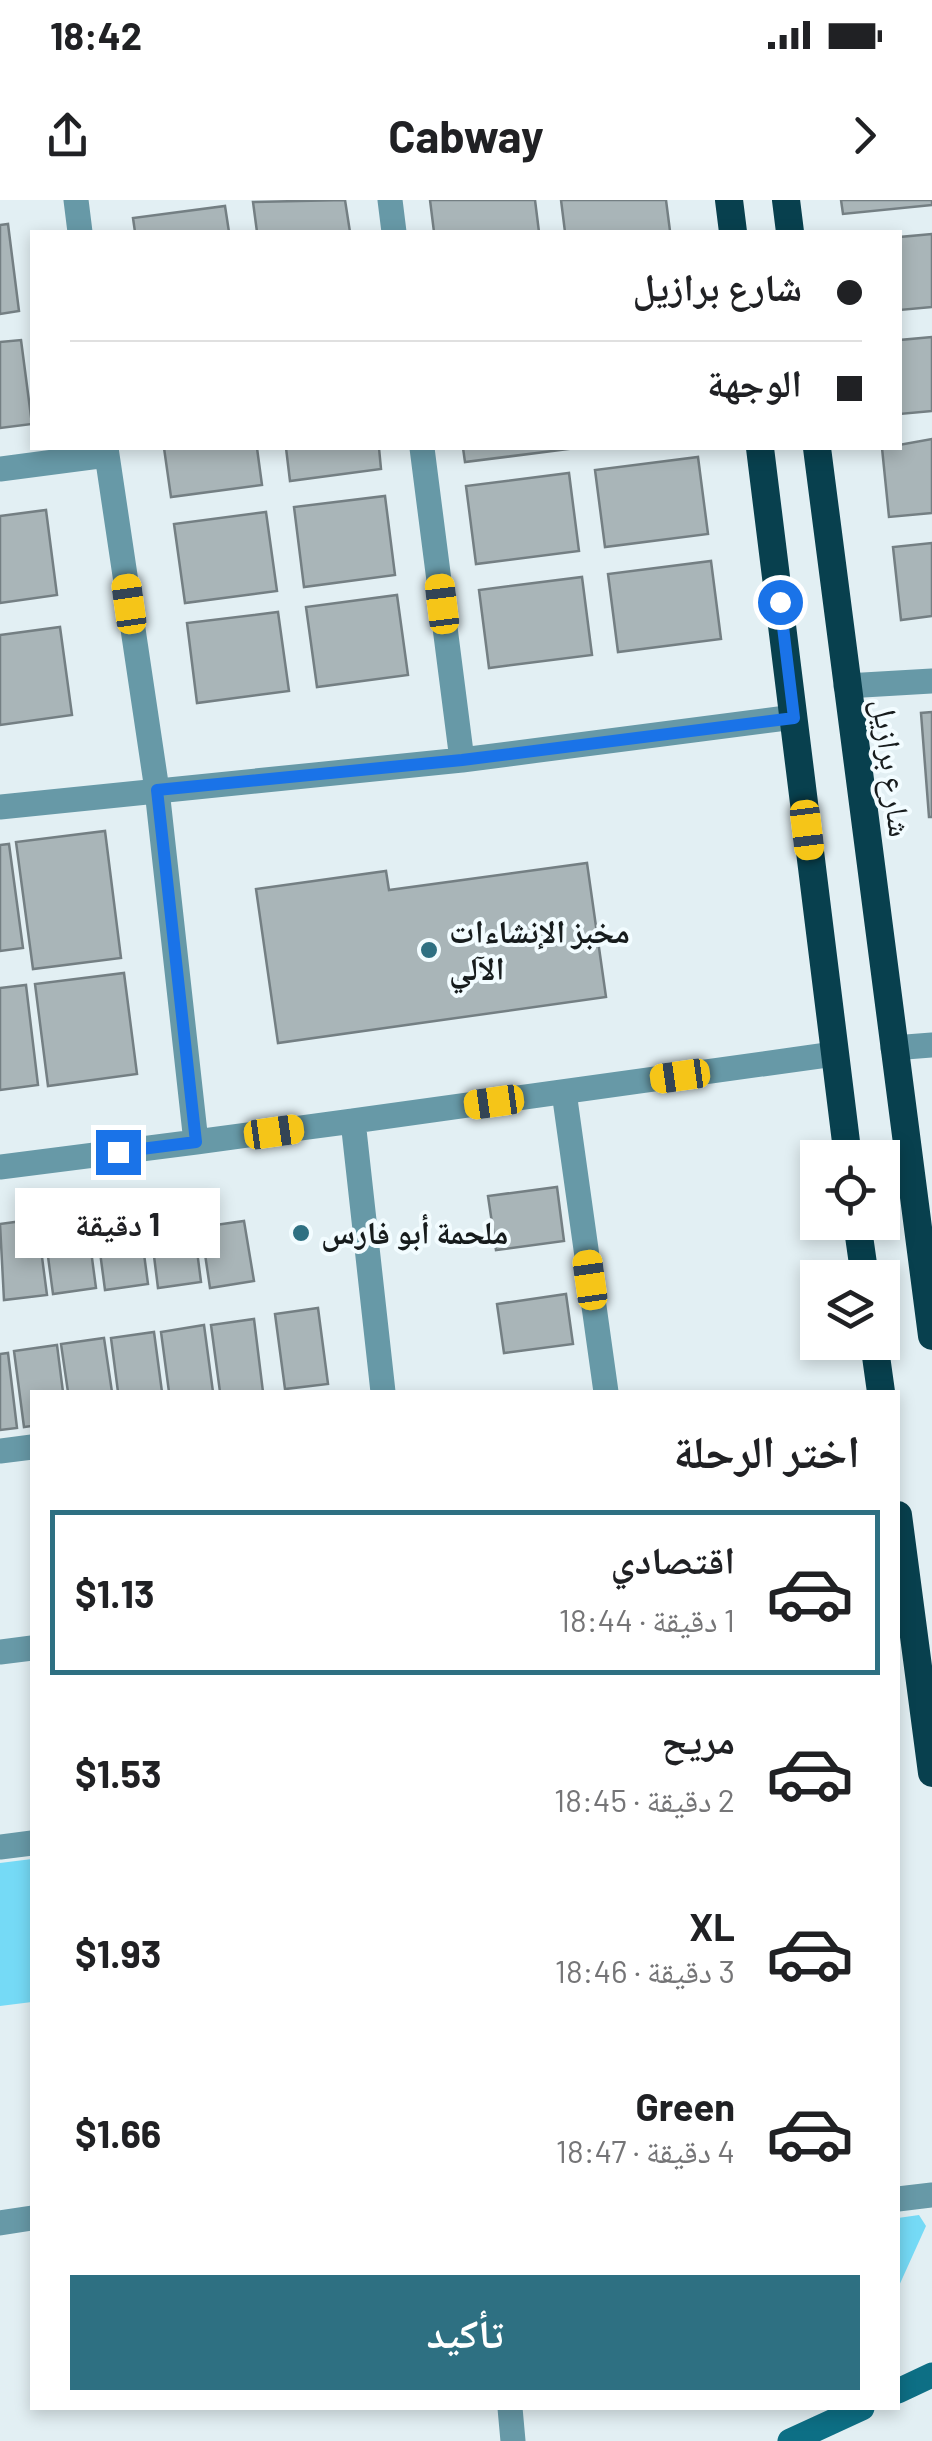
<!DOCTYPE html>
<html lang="ar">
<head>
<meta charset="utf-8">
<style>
	:root { --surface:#fff; --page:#f6f6f6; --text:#202124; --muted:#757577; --line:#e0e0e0; --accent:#2e7082 }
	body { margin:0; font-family:Barlow,"Noto Naskh Arabic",sans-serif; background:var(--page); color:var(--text); direction:rtl; height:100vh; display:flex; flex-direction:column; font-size:38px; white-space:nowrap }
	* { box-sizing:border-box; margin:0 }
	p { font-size:32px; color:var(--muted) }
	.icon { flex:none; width:55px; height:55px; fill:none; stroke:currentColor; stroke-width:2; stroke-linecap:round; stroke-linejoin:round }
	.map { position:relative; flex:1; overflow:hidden; direction:ltr }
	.drawer { position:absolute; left:30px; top:1190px; width:870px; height:1020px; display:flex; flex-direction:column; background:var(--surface); border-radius:0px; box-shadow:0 5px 15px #0003; direction:rtl }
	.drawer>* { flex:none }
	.hud { position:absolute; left:30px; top:30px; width:872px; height:220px; border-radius:0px; box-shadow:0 5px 15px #0003; direction:rtl; display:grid; align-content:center; height:220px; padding:0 40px; background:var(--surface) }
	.fabs { position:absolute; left:800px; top:940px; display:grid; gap:20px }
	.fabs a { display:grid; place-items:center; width:100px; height:100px; border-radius:0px; background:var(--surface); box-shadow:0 5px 15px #0003; font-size:50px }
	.end { position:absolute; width:45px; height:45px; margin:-22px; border:12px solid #1a73e8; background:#fff; box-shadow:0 0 0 5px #fff }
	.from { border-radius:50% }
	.bubble { position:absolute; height:70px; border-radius:0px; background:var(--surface); box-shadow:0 5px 15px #0003; font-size:32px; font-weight:700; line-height:70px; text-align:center; direction:rtl }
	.car { position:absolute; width:30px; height:60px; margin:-30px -15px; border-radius:12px; box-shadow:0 0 8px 2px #0007; background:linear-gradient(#f5c518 24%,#345 0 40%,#f5c518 0 76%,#345 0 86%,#f5c518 0) }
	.hud b { display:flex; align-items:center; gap:35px; height:95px; font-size:38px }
	.hud b+b { border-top:2px solid var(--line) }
	.hud i { width:25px; height:25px; background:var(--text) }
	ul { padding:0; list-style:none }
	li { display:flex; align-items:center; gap:30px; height:165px; margin:0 20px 15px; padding:0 20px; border:5px solid transparent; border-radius:0px }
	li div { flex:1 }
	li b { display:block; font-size:38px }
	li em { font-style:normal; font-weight:700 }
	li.current { border-color:var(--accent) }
	li>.icon { width:90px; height:90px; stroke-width:1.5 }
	h2 { padding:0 40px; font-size:45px; line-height:120px }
	.primary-button { display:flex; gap:20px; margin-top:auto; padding:20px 40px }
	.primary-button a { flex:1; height:115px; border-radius:0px; background:var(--accent); color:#fff; font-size:40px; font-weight:700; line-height:115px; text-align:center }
	.status { display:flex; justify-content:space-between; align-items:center; height:70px; padding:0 50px; background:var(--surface); direction:ltr }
	.status svg { height:28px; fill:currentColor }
	header { display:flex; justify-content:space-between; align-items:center; height:130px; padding:0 40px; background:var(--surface); font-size:45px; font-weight:700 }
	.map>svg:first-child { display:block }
	.green { fill:#75daf6 }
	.building { fill:#a9b5b8; stroke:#747f83; stroke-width:2.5 }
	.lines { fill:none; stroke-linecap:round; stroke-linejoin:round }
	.minor { stroke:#6799a7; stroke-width:25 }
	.secondary { stroke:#0d6f85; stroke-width:25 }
	.trunk { stroke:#08404e; stroke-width:28 }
	.route { stroke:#1a73e8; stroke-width:12 }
	.poi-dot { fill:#2e7082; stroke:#f2fcff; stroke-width:4 }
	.labels { text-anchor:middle; stroke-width:8; stroke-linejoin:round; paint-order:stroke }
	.street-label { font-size:32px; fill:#171c1d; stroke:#f2fcff }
	.poi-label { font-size:32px; font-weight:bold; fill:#171c1d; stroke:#f2fcff; text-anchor:start }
</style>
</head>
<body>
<div class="status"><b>18:42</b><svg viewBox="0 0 49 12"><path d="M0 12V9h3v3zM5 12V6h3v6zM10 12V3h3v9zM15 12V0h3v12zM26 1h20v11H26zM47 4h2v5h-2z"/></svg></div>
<header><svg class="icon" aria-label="forward" viewBox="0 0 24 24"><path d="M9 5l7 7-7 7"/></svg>Cabway<svg class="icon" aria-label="share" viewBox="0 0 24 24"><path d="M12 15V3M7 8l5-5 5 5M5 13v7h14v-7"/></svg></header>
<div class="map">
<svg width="932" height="2241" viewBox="0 0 932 2241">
	<rect width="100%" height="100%" fill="#e2eff3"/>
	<path class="green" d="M32,1659V1802L0,1806V1663Z
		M919,2015L926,2026L898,2088V2018Z"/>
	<path class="building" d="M345,0L350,32H257L253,2Z
		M430,0H535L539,32H434Z
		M561,0H666L670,31L565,32Z
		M841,0H932V5L843,14Z
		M225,6L229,32H135L133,18Z
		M8,24L19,111L0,114V25Z
		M932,34V107L900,110V37Z
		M932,137V211L900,214V140Z
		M21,140L32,224L0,228V142Z
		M932,239V313L889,317L882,248Z
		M164,248H257L262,285L171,297Z
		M286,248H379L381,269L290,281Z
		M463,248H569V249L465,262Z
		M698,257L708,334L605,347L595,270Z
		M569,273L579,351L476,364L466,286Z
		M385,296L395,375L304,387L294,307Z
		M46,310L57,395L0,403V316Z
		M266,312L277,391L185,403L174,324Z
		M932,343V416L901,420L893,347Z
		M711,361L721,439L618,452L608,374Z
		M582,377L592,455L489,468L479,390Z
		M397,395L408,475L317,487L306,407Z
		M278,412L289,491L197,503L187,423Z
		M60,427L72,515L0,525V435Z
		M932,512V617H929L921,513Z
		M105,631L121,758L33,769L16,642Z
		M9,644L23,748L0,751V645Z
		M587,663L606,797L278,843L256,689L386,671L389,690Z
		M124,773L137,874L48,886L35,784Z
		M26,785L38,885L0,890V788Z
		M557,987L564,1041L496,1050L488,996Z
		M138,1009L148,1084L105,1090L95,1014Z
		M86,1013L96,1088L53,1094L43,1019Z
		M37,1019L47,1095L4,1100L0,1024Z
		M244,1021L254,1081L210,1088L201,1027Z
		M194,1027L201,1082L158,1088L151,1032Z
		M566,1094L573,1144L504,1153L497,1104Z
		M318,1108L328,1184L285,1189L275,1114Z
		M254,1119L263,1192H220L211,1125Z
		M204,1125L213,1192H169L161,1132Z
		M154,1132L162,1192H118L111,1138Z
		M104,1138L112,1192H68L61,1144Z
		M57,1145L63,1192H32V1226L24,1227L14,1151Z
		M8,1153L17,1228L0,1230V1154Z"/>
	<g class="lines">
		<path class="minor" d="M76,0L80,32
			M390,0L394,32
			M106,248L157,590L196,942L353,921L383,1192
			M422,248L462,560
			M0,269L107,255
			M846,486L932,481
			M0,607L462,560L794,517
			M893,848L932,845
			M564,892L606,1192
			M353,921L834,854
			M0,967L196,942
			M0,1251L32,1247
			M0,1452L32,1448
			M0,1647L32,1643
			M898,1999L932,1995
			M0,2023L32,2018
			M510,2208L513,2241"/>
		<path class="secondary" d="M898,2191L932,2175
			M790,2241L862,2208"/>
		<path class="trunk" d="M729,0L733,32
			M786,0L790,32
			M760,248L848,958
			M817,248L932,1136
			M857,1022L865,1078
			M874,1142L881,1192
			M898,1315L932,1573"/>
	</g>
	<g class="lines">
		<path class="route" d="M118,952L196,942L157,590L462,560L794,518L780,402"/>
	</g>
	<g class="poi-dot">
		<circle cx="429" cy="750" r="10"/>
		<circle cx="301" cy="1033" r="10"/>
	</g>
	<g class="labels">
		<g class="street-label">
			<text transform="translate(892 568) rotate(83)" y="11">شارع برازيل</text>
		</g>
		<g class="poi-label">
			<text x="449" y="743">مخبز الإنشاءات<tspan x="449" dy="37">الآلي</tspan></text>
			<text x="321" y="1044">ملحمة أبو فارس</text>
		</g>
	</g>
</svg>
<div class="fabs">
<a><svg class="icon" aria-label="locate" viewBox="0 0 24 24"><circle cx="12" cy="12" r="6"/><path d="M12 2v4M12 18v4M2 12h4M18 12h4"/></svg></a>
<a><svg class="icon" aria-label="layers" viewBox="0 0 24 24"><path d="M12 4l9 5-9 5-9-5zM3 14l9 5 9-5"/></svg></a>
</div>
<i class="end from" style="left:780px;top:402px"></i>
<i class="end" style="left:118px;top:952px"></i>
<div class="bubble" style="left:15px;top:988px;width:205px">1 دقيقة</div>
<i class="car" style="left:129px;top:404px;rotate:352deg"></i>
<i class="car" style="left:442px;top:404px;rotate:353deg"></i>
<i class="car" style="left:807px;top:630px;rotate:173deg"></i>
<i class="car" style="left:680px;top:876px;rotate:262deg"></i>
<i class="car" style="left:494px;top:902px;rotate:262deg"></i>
<i class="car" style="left:274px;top:932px;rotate:82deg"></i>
<i class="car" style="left:590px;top:1080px;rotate:352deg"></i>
<div class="hud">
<b><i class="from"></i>شارع برازيل</b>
<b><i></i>الوجهة</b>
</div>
<section class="drawer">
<h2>اختر الرحلة</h2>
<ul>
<li class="current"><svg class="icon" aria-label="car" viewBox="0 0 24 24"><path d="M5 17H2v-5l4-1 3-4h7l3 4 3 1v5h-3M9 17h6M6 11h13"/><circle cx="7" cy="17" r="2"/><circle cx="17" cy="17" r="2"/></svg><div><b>اقتصادي</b><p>1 دقيقة · 18:44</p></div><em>$1.13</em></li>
<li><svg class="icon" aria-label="car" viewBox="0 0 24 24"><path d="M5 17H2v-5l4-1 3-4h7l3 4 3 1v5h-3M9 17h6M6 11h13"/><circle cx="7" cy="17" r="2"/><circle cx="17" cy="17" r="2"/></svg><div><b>مريح</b><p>2 دقيقة · 18:45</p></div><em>$1.53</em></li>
<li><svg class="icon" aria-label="car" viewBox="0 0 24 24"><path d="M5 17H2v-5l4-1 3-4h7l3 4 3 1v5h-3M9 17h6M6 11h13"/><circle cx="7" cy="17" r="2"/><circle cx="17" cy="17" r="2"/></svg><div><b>XL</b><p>3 دقيقة · 18:46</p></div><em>$1.93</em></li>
<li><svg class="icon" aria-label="car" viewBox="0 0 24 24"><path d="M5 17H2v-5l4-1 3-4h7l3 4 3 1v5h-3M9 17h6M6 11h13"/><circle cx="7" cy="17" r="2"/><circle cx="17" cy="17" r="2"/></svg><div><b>Green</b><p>4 دقيقة · 18:47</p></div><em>$1.66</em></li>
</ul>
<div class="primary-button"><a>تأكيد</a></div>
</section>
</div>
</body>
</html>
